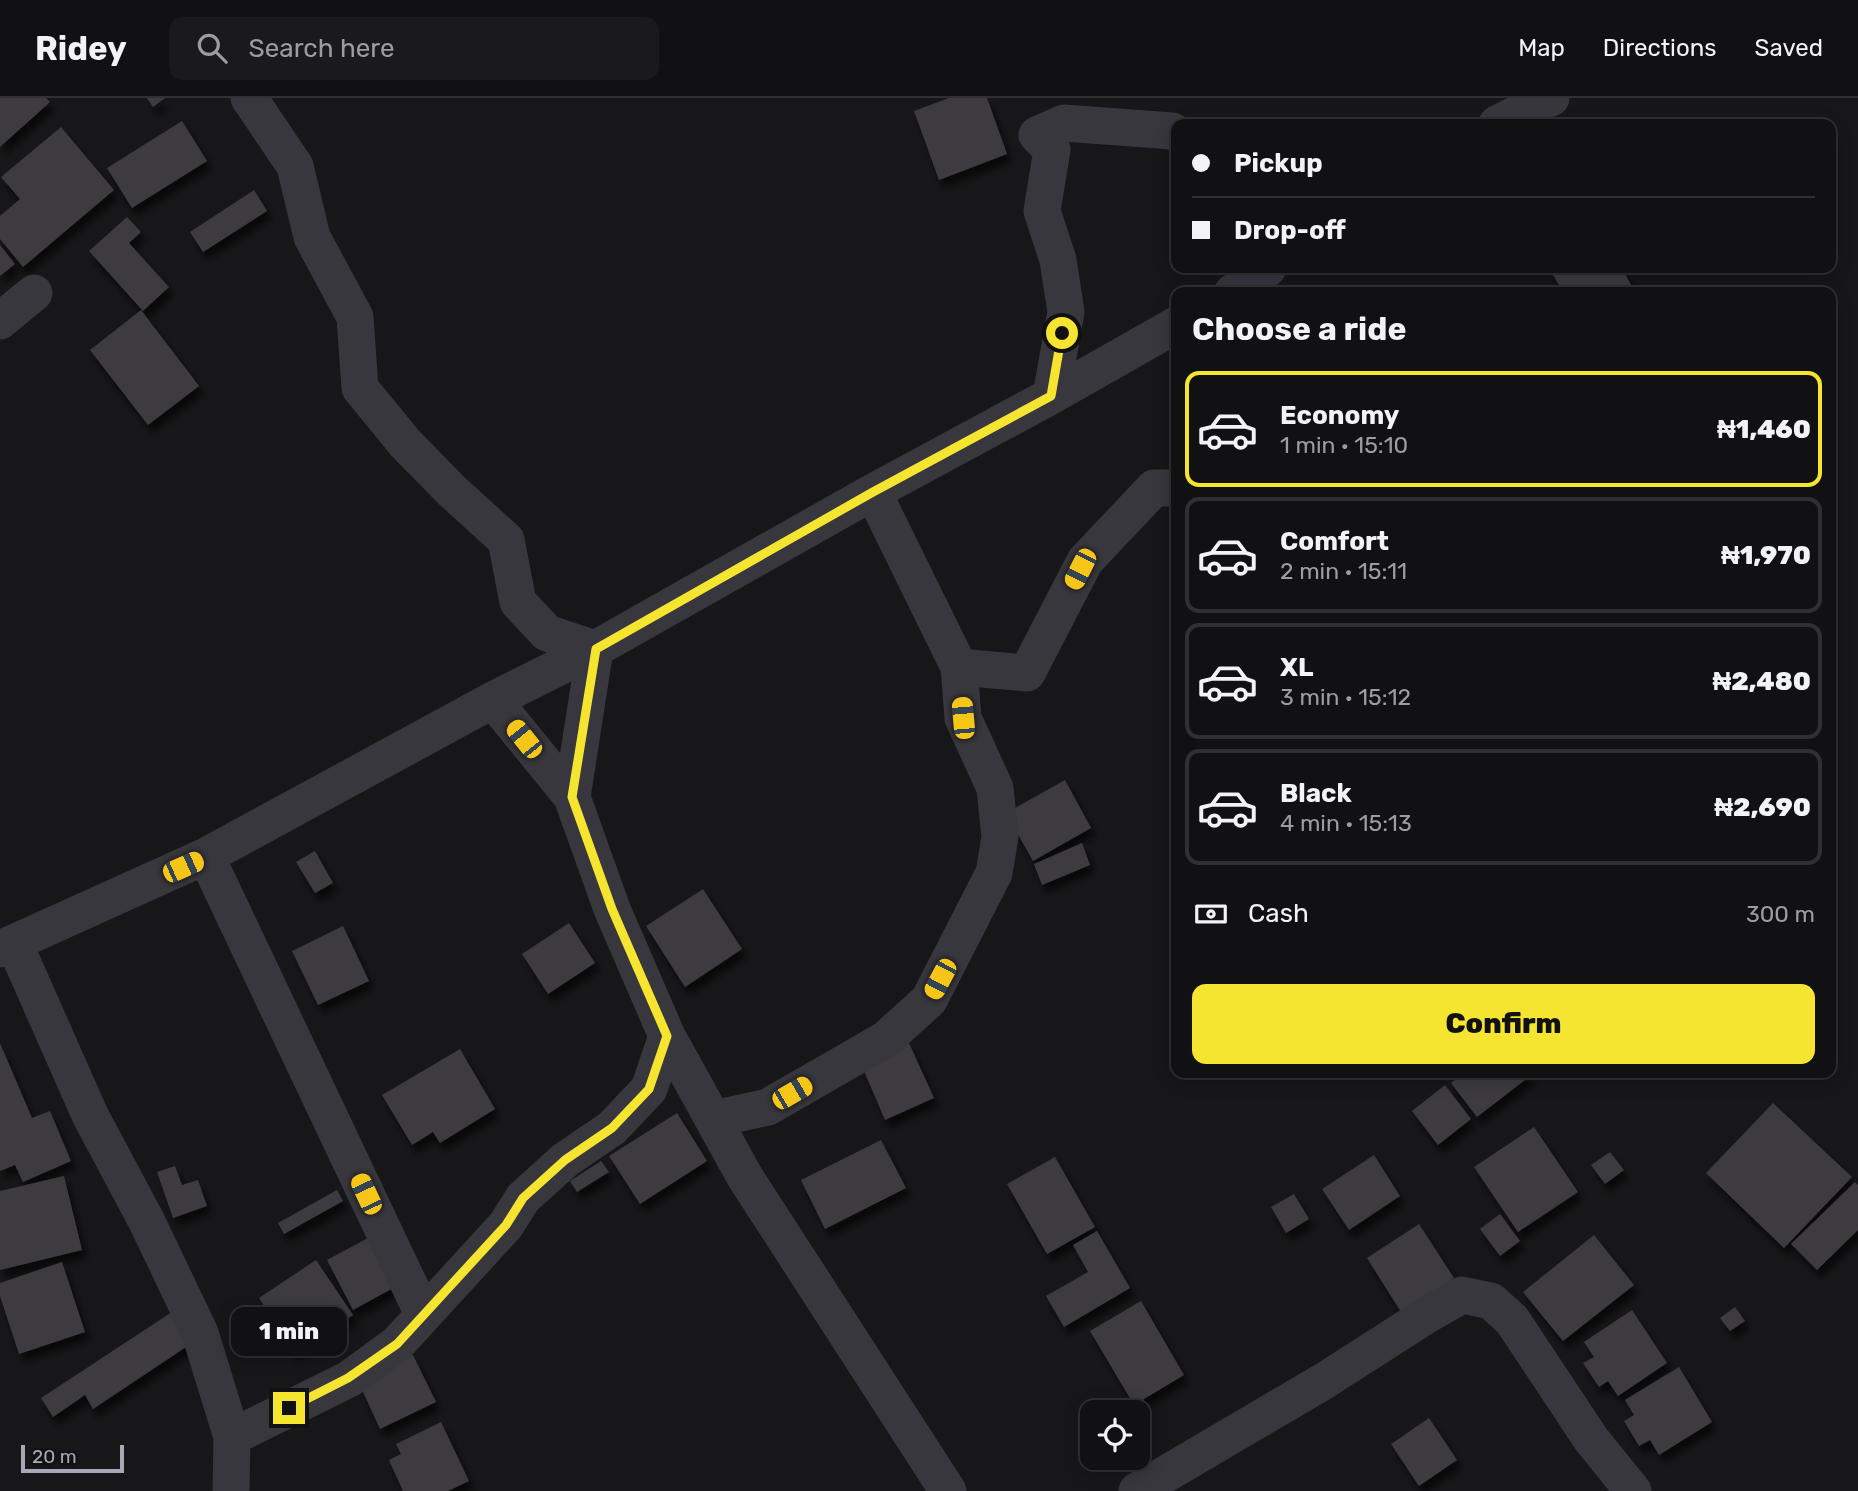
<!DOCTYPE html>
<html lang="en">
<head>
<meta charset="utf-8">
<style>
	:root { --surface:#111012; --page:#1a191b; --text:#f1f3f6; --muted:#9c9d9f; --line:#303032; --accent:#f6e530 }
	body { margin:0; font-family:Rubik,sans-serif; background:var(--page); color:var(--text); height:100vh; display:flex; flex-direction:column; font-size:26px; white-space:nowrap }
	* { box-sizing:border-box; margin:0 }
	p { font-size:23px; color:var(--muted) }
	.icon { flex:none; width:38px; height:38px; fill:none; stroke:currentColor; stroke-width:2; stroke-linecap:round; stroke-linejoin:round }
	.map { position:relative; flex:1; overflow:hidden }
	.drawer { position:absolute; left:1171px; top:189px; width:665px; height:791px; display:flex; flex-direction:column; background:var(--surface); border-radius:14px; box-shadow:0 4px 18px #0003,0 0 0 2px var(--line) }
	.drawer>* { flex:none }
	.top-card { position:absolute; left:1171px; top:21px; width:665px; height:154px; border-radius:14px; box-shadow:0 4px 18px #0003,0 0 0 2px var(--line); display:grid; align-content:center; height:154px; padding:0 21px; background:var(--surface) }
	.tools { position:absolute; left:1080px; top:1302px; display:grid; gap:14px }
	.tools a { display:grid; place-items:center; width:70px; height:70px; border-radius:14px; background:var(--surface); box-shadow:0 4px 18px #0003,0 0 0 2px var(--line); font-size:35px }
	.scale { position:absolute; left:21px; bottom:18px; width:103px; box-sizing:border-box; padding-left:7px; border:4px solid #a8a9b8; border-top:0; font-size:19px; line-height:24px; white-space:nowrap; color:#a8a9b8; -webkit-text-stroke:5px #121113; paint-order:stroke }
	.end { position:absolute; width:32px; height:32px; margin:-16px; border:9px solid #f6e530; background:#111; box-shadow:0 0 0 4px #111 }
	.from { border-radius:50% }
	.bubble { position:absolute; height:49px; border-radius:14px; background:var(--surface); box-shadow:0 4px 18px #0003,0 0 0 2px var(--line); font-size:23px; font-weight:800; line-height:49px; text-align:center }
	.car { position:absolute; width:21px; height:42px; margin:-21px -10px; border-radius:9px; box-shadow:0 0 5px 2px #0007; background:linear-gradient(#f5c518 24%,#345 0 40%,#f5c518 0 76%,#345 0 86%,#f5c518 0) }
	.top-card b { display:flex; align-items:center; gap:24px; height:66px; font-size:26px }
	.top-card b+b { border-top:2px solid var(--line) }
	.top-card i { width:18px; height:18px; background:var(--text) }
	ul { padding:0; list-style:none }
	li { display:flex; align-items:center; gap:21px; height:116px; margin:0 14px 10px; padding:0 7px; border:4px solid var(--line); border-radius:14px }
	li div { flex:1 }
	li b { display:block; font-size:26px }
	li em { font-style:normal; font-weight:800 }
	li.current { border-color:var(--accent) }
	li>.icon { width:63px; height:63px; stroke-width:1.5 }
	h2 { padding:0 21px; font-size:32px; line-height:84px }
	.pay { display:flex; align-items:center; gap:18px; height:77px; padding:0 21px; font-size:26px }
	.pay p { margin-inline-start:auto }
	.button { display:flex; gap:14px; margin-top:auto; padding:14px 21px }
	.button a { flex:1; height:80px; border-radius:14px; background:var(--accent); color:#111; font-size:28px; font-weight:800; line-height:80px; text-align:center }
	header { display:flex; align-items:center; gap:42px; box-sizing:border-box; height:98px; padding:0 35px; background:var(--surface); border-bottom:2px solid var(--line) }
	header strong { font-size:33px }
	nav { display:flex; gap:38px; margin-inline-start:auto; font-size:24px }
	.search { width:490px; height:63px; background:var(--page); display:flex; align-items:center; gap:18px; box-sizing:border-box; padding:0 24px; border-radius:14px; color:var(--muted); font-size:26px }
	.map>svg:first-child { display:block }
	.building { fill:#3c3b40; filter:url(#shadow) }
	.lines { fill:none; stroke-linecap:round; stroke-linejoin:round }
	.minor { stroke:#38373d; stroke-width:37 }
	.route { stroke:#f6e530; stroke-width:9 }
</style>
</head>
<body>
<header>
<strong>Ridey</strong>
<div class="search"><svg class="icon" aria-label="search" viewBox="0 0 24 24"><circle cx="10" cy="10" r="6"/><path d="M15 15l6 6"/></svg>Search here</div>
<nav><a>Map</a><a>Directions</a><a>Saved</a></nav>
</header>
<div class="map">
<svg width="1858" height="1393" viewBox="0 0 1858 1393">
	<defs>
		<filter id="shadow"><feDropShadow dx="4.5" dy="8" stdDeviation="3.5" flood-color="#0009"/></filter>
	</defs>
	<rect width="100%" height="100%" fill="#171618"/>
	<path class="building" d="M0,0H46L50,4L0,49Z
		M147,0H165L153,9Z
		M949,0H987L1007,56L939,82L914,13Z
		M182,23L207,63L132,110L107,70Z
		M61,29L114,92L23,169L0,141V118L20,101L1,79Z
		M254,92L267,113L203,154L190,134Z
		M127,119L141,134L129,145L169,189L143,213L89,153Z
		M0,147L15,166L0,178Z
		M1549,170H1622L1631,187L1620,194H1563Z
		M141,212L199,288L148,327L90,252Z
		M1065,682L1091,730L1033,763L1006,715Z
		M1082,745L1090,767L1042,787L1034,766Z
		M315,753L333,785L315,795L296,764Z
		M703,791L742,851L685,889L646,828Z
		M569,825L595,865L548,896L522,856Z
		M343,828L369,883L318,907L292,853Z
		M0,945L32,1020L50,1013L71,1063L23,1084L15,1067L0,1073Z
		M909,945L934,1000L885,1022L861,966Z
		M460,951L495,1011L440,1045L433,1034L412,1047L382,997Z
		M1464,975H1534L1477,1019L1451,985Z
		M1445,987L1471,1021L1438,1047L1412,1013Z
		M1773,1005L1852,1079L1784,1150L1706,1075Z
		M677,1015L707,1063L640,1106L609,1058Z
		M1534,1029L1578,1094L1518,1134L1474,1069Z
		M881,1042L906,1090L825,1131L801,1082Z
		M1610,1054L1624,1072L1605,1086L1591,1067Z
		M1374,1057L1400,1098L1349,1132L1322,1091Z
		M1055,1059L1095,1129L1047,1156L1007,1086Z
		M601,1063L609,1074L577,1094L570,1083Z
		M175,1068L182,1087L198,1082L207,1108L173,1120L157,1074Z
		M64,1078L82,1152L0,1172V1093Z
		M1855,1084L1858,1087V1132L1817,1172L1791,1146Z
		M337,1092L343,1103L284,1136L278,1125Z
		M1294,1096L1309,1121L1286,1135L1271,1109Z
		M1500,1116L1520,1143L1500,1158L1480,1131Z
		M1419,1126L1454,1180L1401,1214L1367,1160Z
		M1097,1133L1130,1190L1064,1229L1046,1198L1088,1174L1073,1147Z
		M1594,1137L1634,1187L1563,1243L1523,1194Z
		M368,1140L395,1189L353,1212L327,1162Z
		M316,1162L353,1217L294,1256L282,1239L269,1248L255,1227L270,1217L259,1200Z
		M62,1164L85,1234L19,1256L0,1198V1185Z
		M1141,1203L1184,1277L1134,1307L1090,1233Z
		M1735,1209L1745,1223L1730,1233L1720,1220Z
		M1632,1212L1667,1265L1618,1298L1608,1283L1599,1289L1583,1265L1594,1259L1584,1244Z
		M172,1214L192,1245L93,1311L85,1297L53,1319L41,1300Z
		M413,1257L436,1304L380,1331L358,1283Z
		M1679,1269L1712,1324L1659,1357L1650,1342L1639,1348L1624,1323L1634,1317L1625,1302Z
		M1429,1320L1457,1362L1419,1388L1391,1346Z
		M441,1324L469,1383L448,1393H403L389,1362L401,1356L396,1346Z"/>
	<g class="lines">
		<path class="minor" d="M249,0L295,68L312,139L355,219L360,290L405,345L452,393L506,442L518,504L547,535L595,551L572,699
			M1497,26L1536,6L1551,0
			M1233,194L1249,185L1268,170
			M0,223L34,195
			M1051,298L1066,214L1058,162L1042,113L1052,52L1037,37L1064,25L1172,33L1176,35
			M959,569L1027,575L1085,463L1154,390H1176
			M493,602L572,699L612,811L667,938L745,1079L948,1393
			M206,758L423,1216
			M14,845L90,1017L147,1124L200,1235L232,1339L231,1393
			M0,851L206,758L493,602L595,551L873,394L1051,298L1176,227
			M713,1021L768,1009L886,941L929,902L994,775L1000,739L995,690L963,620L959,569L873,394
			M232,1339L349,1281L397,1246L506,1127L523,1100L565,1062L612,1030L649,991L667,938
			M1137,1393L1324,1283L1427,1217L1462,1197L1491,1203L1512,1222L1591,1341L1633,1393"/>
	</g>
	<g class="lines">
		<path class="route" d="M289,1310L348,1280L397,1246L506,1127L523,1100L565,1062L612,1030L649,991L667,938L612,811L572,699L596,551L873,394L1051,298L1062,235"/>
	</g>
</svg>
<div class="tools">
<a><svg class="icon" aria-label="locate" viewBox="0 0 24 24"><circle cx="12" cy="12" r="6"/><path d="M12 2v4M12 18v4M2 12h4M18 12h4"/></svg></a>
</div>
<div class="scale">20 m</div>
<i class="end from" style="left:1062px;top:235px"></i>
<i class="end" style="left:289px;top:1310px"></i>
<div class="bubble" style="left:231px;top:1209px;width:116px">1 min</div>
<i class="car" style="left:1080px;top:471px;rotate:207deg"></i>
<i class="car" style="left:963px;top:620px;rotate:355deg"></i>
<i class="car" style="left:524px;top:641px;rotate:321deg"></i>
<i class="car" style="left:183px;top:769px;rotate:66deg"></i>
<i class="car" style="left:940px;top:881px;rotate:208deg"></i>
<i class="car" style="left:792px;top:995px;rotate:60deg"></i>
<i class="car" style="left:366px;top:1096px;rotate:335deg"></i>
<div class="top-card">
<b><i class="from"></i>Pickup</b>
<b><i></i>Drop-off</b>
</div>
<section class="drawer">
<h2>Choose a ride</h2>
<ul>
<li class="current"><svg class="icon" aria-label="car" viewBox="0 0 24 24"><path d="M5 17H2v-5l4-1 3-4h7l3 4 3 1v5h-3M9 17h6M6 11h13"/><circle cx="7" cy="17" r="2"/><circle cx="17" cy="17" r="2"/></svg><div><b>Economy</b><p>1 min · 15:10</p></div><em>₦1,460</em></li>
<li><svg class="icon" aria-label="car" viewBox="0 0 24 24"><path d="M5 17H2v-5l4-1 3-4h7l3 4 3 1v5h-3M9 17h6M6 11h13"/><circle cx="7" cy="17" r="2"/><circle cx="17" cy="17" r="2"/></svg><div><b>Comfort</b><p>2 min · 15:11</p></div><em>₦1,970</em></li>
<li><svg class="icon" aria-label="car" viewBox="0 0 24 24"><path d="M5 17H2v-5l4-1 3-4h7l3 4 3 1v5h-3M9 17h6M6 11h13"/><circle cx="7" cy="17" r="2"/><circle cx="17" cy="17" r="2"/></svg><div><b>XL</b><p>3 min · 15:12</p></div><em>₦2,480</em></li>
<li><svg class="icon" aria-label="car" viewBox="0 0 24 24"><path d="M5 17H2v-5l4-1 3-4h7l3 4 3 1v5h-3M9 17h6M6 11h13"/><circle cx="7" cy="17" r="2"/><circle cx="17" cy="17" r="2"/></svg><div><b>Black</b><p>4 min · 15:13</p></div><em>₦2,690</em></li>
</ul>
<div class="pay"><svg class="icon" aria-label="cash" viewBox="0 0 24 24"><path d="M3 7h18v10H3z"/><circle cx="12" cy="12" r="2"/></svg>Cash<p>300 m</p></div>
<div class="button"><a>Confirm</a></div>
</section>
</div>
</body>
</html>
